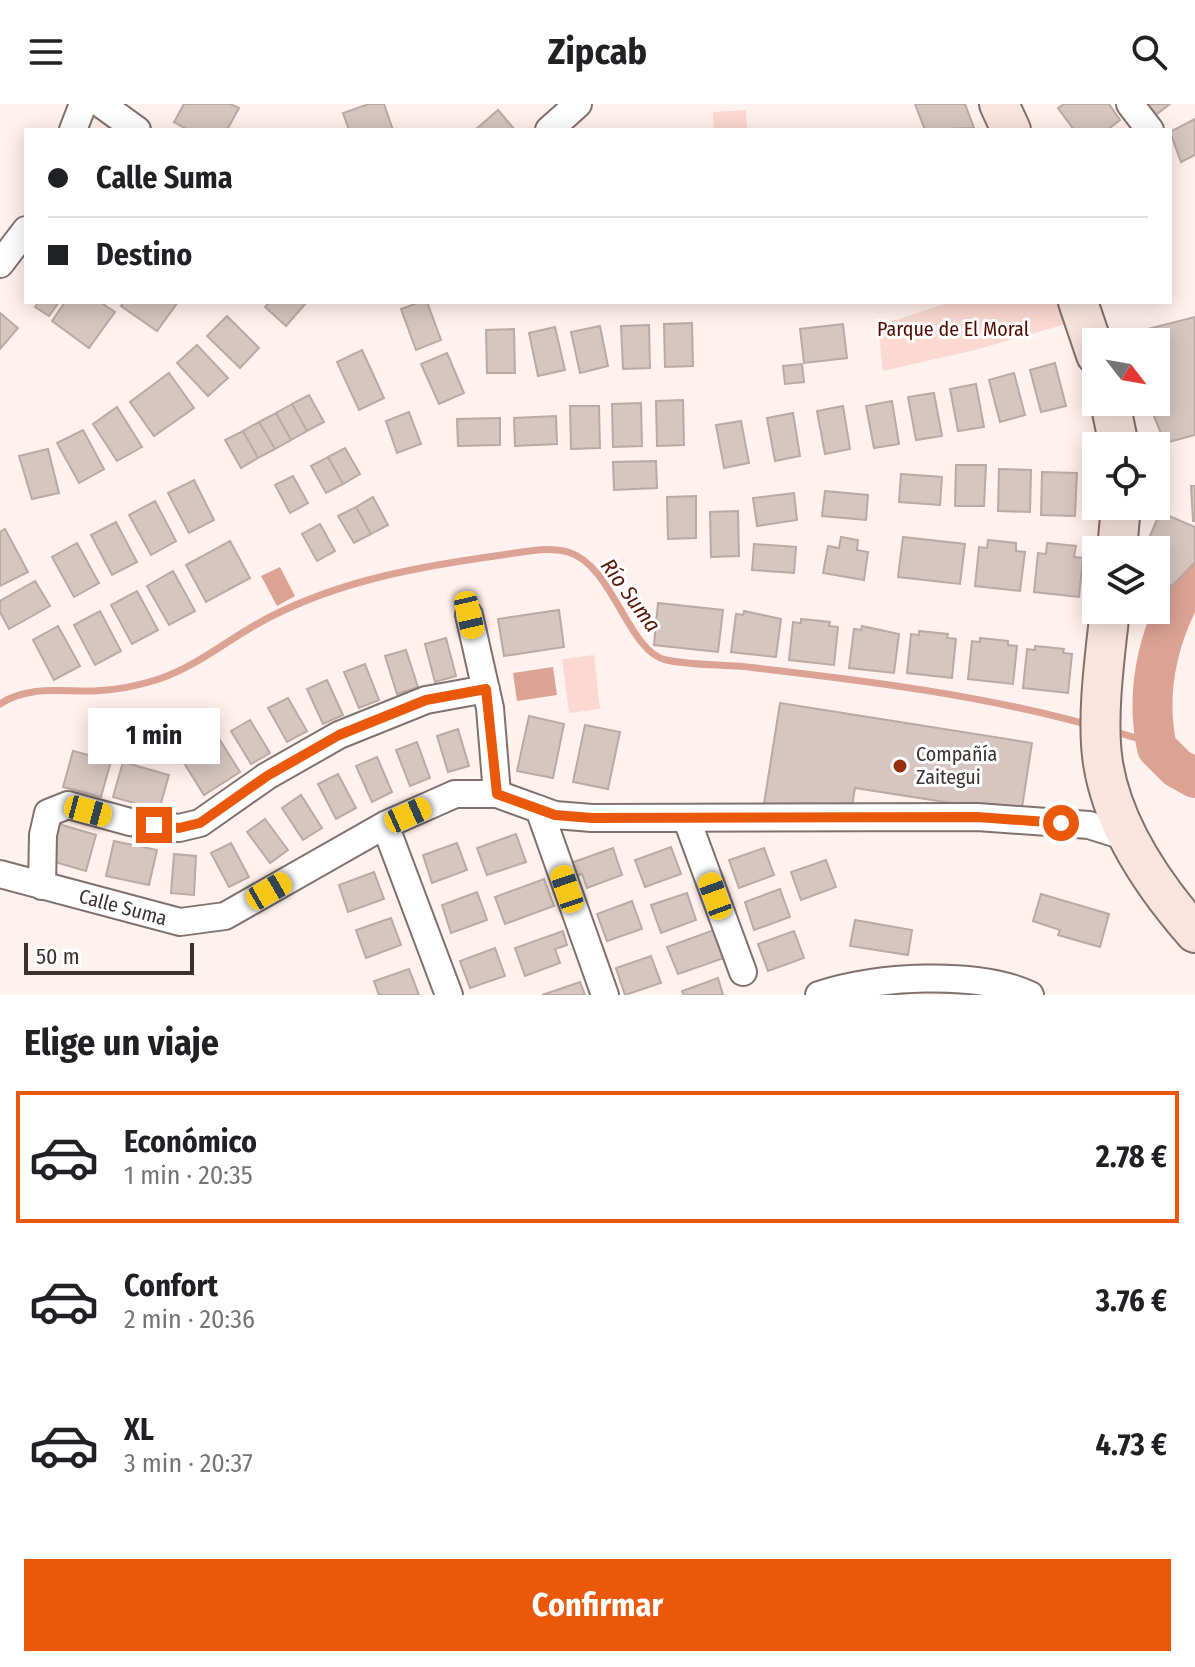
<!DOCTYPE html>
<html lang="es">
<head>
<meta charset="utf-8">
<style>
	:root { --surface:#fff; --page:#f2f2f2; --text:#202124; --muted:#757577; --line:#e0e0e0; --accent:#ea580c }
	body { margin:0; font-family:"Fira Sans Condensed",sans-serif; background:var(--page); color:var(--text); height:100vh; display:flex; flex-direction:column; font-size:30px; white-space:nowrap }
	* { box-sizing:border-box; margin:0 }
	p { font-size:26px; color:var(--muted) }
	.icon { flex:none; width:44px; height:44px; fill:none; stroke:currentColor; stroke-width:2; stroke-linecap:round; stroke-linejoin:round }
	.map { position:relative; height:891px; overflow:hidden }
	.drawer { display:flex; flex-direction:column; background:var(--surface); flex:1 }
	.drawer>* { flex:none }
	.guide { position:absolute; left:24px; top:24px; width:1148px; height:176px; border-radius:0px; box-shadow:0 4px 20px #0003; display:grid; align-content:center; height:176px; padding:0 24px; background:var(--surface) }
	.needle { width:52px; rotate:121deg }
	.tools { position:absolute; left:1082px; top:224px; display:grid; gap:16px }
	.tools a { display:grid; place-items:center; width:88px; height:88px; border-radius:0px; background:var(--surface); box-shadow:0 4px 20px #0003; font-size:40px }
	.scale { position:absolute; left:24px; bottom:20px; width:170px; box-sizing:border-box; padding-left:8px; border:4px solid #393230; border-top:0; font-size:22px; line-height:28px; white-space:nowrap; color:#393230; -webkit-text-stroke:6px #fff; paint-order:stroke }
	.end { position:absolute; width:36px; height:36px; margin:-18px; border:10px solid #ea580c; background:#fff; box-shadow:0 0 0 4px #fff }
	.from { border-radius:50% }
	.bubble { position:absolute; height:56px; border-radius:0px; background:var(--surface); box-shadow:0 4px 20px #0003; font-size:26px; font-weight:700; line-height:56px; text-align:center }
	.car { position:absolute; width:24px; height:48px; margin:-24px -12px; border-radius:10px; box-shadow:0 0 6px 2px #0007; background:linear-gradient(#f5c518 24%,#345 0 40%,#f5c518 0 76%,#345 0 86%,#f5c518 0) }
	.guide b { display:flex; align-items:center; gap:28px; height:76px; font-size:30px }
	.guide b+b { border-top:2px solid var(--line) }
	.guide i { width:20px; height:20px; background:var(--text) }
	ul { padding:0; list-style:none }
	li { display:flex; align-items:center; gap:24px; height:132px; margin:0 16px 12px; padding:0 8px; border:4px solid transparent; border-radius:0px }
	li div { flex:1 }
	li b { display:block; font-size:30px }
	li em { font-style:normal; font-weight:700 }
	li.current { border-color:var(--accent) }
	li>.icon { width:72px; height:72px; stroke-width:1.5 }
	h2 { padding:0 24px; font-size:36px; line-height:96px }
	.cta { display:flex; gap:16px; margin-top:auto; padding:16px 24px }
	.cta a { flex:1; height:92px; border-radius:0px; background:var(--accent); color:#fff; font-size:32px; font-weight:700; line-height:92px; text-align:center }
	header { display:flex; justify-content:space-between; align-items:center; height:104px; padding:0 24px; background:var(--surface); font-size:36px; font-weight:700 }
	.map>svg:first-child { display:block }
	.green { fill:#fbd9d0 }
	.water { fill:#dca394 }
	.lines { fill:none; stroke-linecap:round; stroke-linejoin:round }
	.stream { stroke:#dca394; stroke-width:7 }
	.river { stroke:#dca394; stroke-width:40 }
	.building { fill:#d6c5c0; stroke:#baa9a5; stroke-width:2 }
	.street-casing { stroke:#80716d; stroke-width:30 }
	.secondary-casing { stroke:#80716d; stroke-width:42 }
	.street { stroke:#fff; stroke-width:26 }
	.secondary { stroke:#fae4de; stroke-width:38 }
	.route { stroke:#ea580c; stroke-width:10 }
	.poi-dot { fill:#962e12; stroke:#fff; stroke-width:3 }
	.labels { text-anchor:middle; stroke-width:6; stroke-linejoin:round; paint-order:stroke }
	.park-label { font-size:20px; fill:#500c00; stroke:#fff }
	.poi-label { font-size:20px; fill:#393230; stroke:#fff; text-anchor:start }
	.street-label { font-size:20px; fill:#393230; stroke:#fff }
	.water-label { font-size:22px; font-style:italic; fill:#581504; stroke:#fff }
</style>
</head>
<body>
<header><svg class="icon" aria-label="menu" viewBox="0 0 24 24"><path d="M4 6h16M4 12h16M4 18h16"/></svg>Zipcab<svg class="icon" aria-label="search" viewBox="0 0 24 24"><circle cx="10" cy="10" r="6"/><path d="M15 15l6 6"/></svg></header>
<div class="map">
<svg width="1195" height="891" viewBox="0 0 1195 891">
	<rect width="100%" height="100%" fill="#fff1ed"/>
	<path class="green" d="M746,6L747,26H714L713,8Z
		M950,198H1066L1073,218L975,246L883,267L878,222Z
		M594,551L600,605L569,609L562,555Z"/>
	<path class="water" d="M280,463L295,492L277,502L261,472Z
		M553,563L557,591L517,597L513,569Z"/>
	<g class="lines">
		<path class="stream" d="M0,600C28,581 62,588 94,587C116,586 138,582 159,575C200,561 232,532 270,513C342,476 422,462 502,451C523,448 547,442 568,448C613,461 628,548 666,556C695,562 727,560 756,564C868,577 981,591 1089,621
			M1113,627L1156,640"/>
		<path class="river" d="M1195,469C1160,520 1144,584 1157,644L1177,664L1195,674"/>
	</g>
	<path class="building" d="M184,0H230L239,4L227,26H188L174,18Z
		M369,0H384L393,26H349L343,9Z
		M915,0H965L974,24L925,26Z
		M1064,0H1109L1120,16L1107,26H1074L1058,4Z
		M1142,0H1170L1152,14Z
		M498,6L515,26H475Z
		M1195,15V51L1181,58L1170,28Z
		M39,198H59L49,212L35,203Z
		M65,198H100L115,208L89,244L52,217Z
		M124,198H178L157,227L121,202Z
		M270,198H307L286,222L265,203Z
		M420,198H427L441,236L416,246L401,205Z
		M0,209L18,224L0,245Z
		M227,212L259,244L240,264L207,232Z
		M1195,213V331L1165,339L1148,298H1156V238H1126L1124,231Z
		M692,219L693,262L665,263L664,220Z
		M843,220L847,254L804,259L800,225Z
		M649,221L650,264L623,265L621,222Z
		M600,222L608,262L580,269L571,228Z
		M555,223L565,266L538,272L529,229Z
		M514,225L515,269H487L486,226Z
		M197,241L228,274L208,292L177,259Z
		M362,246L384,294L359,306L337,258Z
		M447,249L464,289L439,300L421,260Z
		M1055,259L1066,302L1041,308L1030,266Z
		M802,260L804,278L785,280L783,262Z
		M169,269L194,304L154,332L130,298Z
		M1014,269L1025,311L1000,318L989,276Z
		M976,280L984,323L958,327L950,285Z
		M934,289L942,332L916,336L908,293Z
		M309,291L324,318L307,327L292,300Z
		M683,296L684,341L657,342L656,297Z
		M892,297L899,340L874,344L866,302Z
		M641,299L642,342L613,343L612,300Z
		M292,300L307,327L291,336L276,309Z
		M570,302H599L600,344L571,345Z
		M843,302L850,345L825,350L817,307Z
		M117,303L142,343L117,357L93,320Z
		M409,308L421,340L397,349L386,317Z
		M276,309L291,336L275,345L259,318Z
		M793,309L800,352L775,357L767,314Z
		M556,312L557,340L515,342L514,314Z
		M500,314V341L458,342L457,315Z
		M741,317L749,359L724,364L716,321Z
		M259,318L275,345L258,354L243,327Z
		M83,326L104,365L79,379L57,339Z
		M243,327L258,354L241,364L225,336Z
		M345,344L360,370L343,380L328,353Z
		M48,345L59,389L32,395L19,352Z
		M328,353L343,380L326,389L311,362Z
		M656,357L657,384L614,386L613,358Z
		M956,361H986L984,402H955Z
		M999,365L1031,366L1030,408L998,407Z
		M1042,368L1077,369L1075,412L1041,411Z
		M901,370L942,373L940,401L899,398Z
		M293,372L308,399L290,409L275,381Z
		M194,376L214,416L189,429L168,389Z
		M1191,382H1195V417H1193Z
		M825,387L868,391L866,416L822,412Z
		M794,389L797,416L757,422L753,394Z
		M696,392V434L668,435L667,393Z
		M373,393L388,421L371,430L356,403Z
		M155,397L176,437L151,451L129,411Z
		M356,403L371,430L354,439L338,412Z
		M738,407L739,452L711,453L710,408Z
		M1160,408L1195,423V458L1172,482L1156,476V458L1164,438L1150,432Z
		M116,418L137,458L112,471L91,431Z
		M320,420L335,447L317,457L302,430Z
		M5,425L28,468L0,482V428Z
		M841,433L858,436L857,446L868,448L864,476L823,469L828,442L839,444Z
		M903,433L965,440L960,480L898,473Z
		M988,436L1016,439V447L1025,448L1020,487L975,482L979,443L987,444Z
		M230,437L250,474L206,498L186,461Z
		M77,439L99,479L74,493L52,453Z
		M1047,439L1076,442L1074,453L1083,454L1079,493L1034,488L1038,449L1046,450Z
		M754,440L796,443L794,469L752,466Z
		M173,467L195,507L169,521L147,482Z
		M35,477L50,502L9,525L0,508V497Z
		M137,487L158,526L132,540L111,501Z
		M658,499L723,506L718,548L654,541Z
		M559,506L564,543L504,552L498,515Z
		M100,507L121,547L95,561L74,521Z
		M744,507L781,515L776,553L731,548L736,510L743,511Z
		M801,515L830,518L829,522L838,523L834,561L789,556L793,518L801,519Z
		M58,522L80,562L54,576L33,536Z
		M862,522L899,530L894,569L849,564L854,525L861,526Z
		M919,527L948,530L947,534L956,535L952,574L907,569L911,530L919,531Z
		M446,534L456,572L435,578L425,540Z
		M980,534L1008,537V541L1017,542L1013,580L968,575L972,537L980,538Z
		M1035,542L1064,545L1063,549L1072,550L1068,589L1023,584L1027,545L1035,546Z
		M406,546L418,583L397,590L385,552Z
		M365,560L379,596L359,604L344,568Z
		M327,576L343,611L323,620L307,585Z
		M288,594L307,627L287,638L268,604Z
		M780,599L1032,639L1021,710L855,684L851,708L763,706Z
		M529,612L564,620L553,674L517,667Z
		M250,616L270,649L251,660L231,627Z
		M585,621L620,628L608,685L573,678Z
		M458,625L469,662L448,668L437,632Z
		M220,636L240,668L204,691L184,659Z
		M417,638L430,674L410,682L396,646Z
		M73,647L111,657L101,693L63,683Z
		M377,653L392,688L372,698L356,662Z
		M123,658L169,671L159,706L113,693Z
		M338,670L356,704L336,715L318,680Z
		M301,691L322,724L303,736L282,704Z
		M265,715L288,746L270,759L247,728Z
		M59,720L96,731L86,767L48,756Z
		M516,730L526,758L487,771L477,744Z
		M114,737L157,746L149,781L106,772Z
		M231,739L249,773L229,783L211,749Z
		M457,739L467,766L432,779L423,751Z
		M671,743L681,770L645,783L635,756Z
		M613,744L622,771L587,784L582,770L572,774L568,760Z
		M764,744L774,771L739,784L729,756Z
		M174,750L196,752L194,791L171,789Z
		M826,756L836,783L801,796L791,768Z
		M374,768L384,795L348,808L339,781Z
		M544,775L554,802L505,820L495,793Z
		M780,785L790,813L754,826L745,798Z
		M477,788L487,816L451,829L442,801Z
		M687,789L696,816L661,829L651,801Z
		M1041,790L1109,810L1100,843L1058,831L1060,826L1033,817Z
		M632,797L642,825L607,837L597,810Z
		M391,814L401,841L366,854L356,826Z
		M855,816L912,826L908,851L850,842Z
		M714,826L724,854L678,870L667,843Z
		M563,827L567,841L555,845L560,859L525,872L515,844Z
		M794,827L804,854L768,867L758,840Z
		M495,844L505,872L470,884L460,857Z
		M651,852L661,879L625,891L616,864Z
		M409,865L419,891H379L374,877Z
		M718,874L723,891H684L682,887Z
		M580,878L585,891H542Z"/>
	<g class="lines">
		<g class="street-casing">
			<path id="street" d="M101,0L137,26
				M1130,0L1150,26
				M73,26L83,0
				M549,26L578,0
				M0,160L26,126
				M469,511L490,604L497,690
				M539,705L605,891
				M687,716L743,868
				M385,721L449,891
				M0,770L180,818L225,812L385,721L455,690H497L555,711L592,714L977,713L1089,721L1127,733
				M42,782L43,731L48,709L68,701L130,718L179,724L200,719L267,672L339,631L426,596L486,585
				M819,891C873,872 977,866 1030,891"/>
		</g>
		<g class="secondary-casing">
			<path id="secondary" d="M999,0L1011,26
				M1078,198L1096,251
				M1110,298L1119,342
				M1117,446L1121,402
				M1110,506C1105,551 1096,615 1103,659C1113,723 1153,781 1195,829"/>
		</g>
		<use href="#street" class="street"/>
		<use href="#secondary" class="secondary"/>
	</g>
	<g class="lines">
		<path class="route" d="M154,721L179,724L200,719L267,672L339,631L426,596L486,585L497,690L555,711L592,714L977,713L1061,719"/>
	</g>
	<circle class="poi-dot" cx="900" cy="662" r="8"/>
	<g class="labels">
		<g class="park-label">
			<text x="953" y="232">Parque de El Moral</text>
		</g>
		<g class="poi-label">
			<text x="916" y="657">Compañía<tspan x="916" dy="23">Zaitegui</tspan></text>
		</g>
		<g class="street-label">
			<text transform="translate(123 803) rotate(15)" y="7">Calle Suma</text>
		</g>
		<g class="water-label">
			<text transform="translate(631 491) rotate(54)" y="8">Río Suma</text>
		</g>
	</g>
</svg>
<div class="tools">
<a><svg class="needle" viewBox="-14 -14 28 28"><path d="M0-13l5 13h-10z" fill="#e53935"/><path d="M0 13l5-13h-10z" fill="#757577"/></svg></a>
<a><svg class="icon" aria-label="locate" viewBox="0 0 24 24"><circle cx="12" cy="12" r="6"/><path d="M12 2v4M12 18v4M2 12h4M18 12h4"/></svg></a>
<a><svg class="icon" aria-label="layers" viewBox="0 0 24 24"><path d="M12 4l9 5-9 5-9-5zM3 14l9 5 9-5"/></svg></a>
</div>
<div class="scale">50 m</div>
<i class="end from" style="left:1061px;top:719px"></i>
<i class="end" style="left:154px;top:721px"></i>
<div class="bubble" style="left:88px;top:604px;width:132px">1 min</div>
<i class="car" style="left:469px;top:511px;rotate:167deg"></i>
<i class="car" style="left:88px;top:707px;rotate:105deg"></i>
<i class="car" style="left:408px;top:711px;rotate:66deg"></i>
<i class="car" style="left:567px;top:785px;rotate:341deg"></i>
<i class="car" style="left:269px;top:787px;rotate:60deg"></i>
<i class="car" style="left:715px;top:792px;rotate:340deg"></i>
<div class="guide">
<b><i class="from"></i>Calle Suma</b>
<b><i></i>Destino</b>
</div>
</div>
<section class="drawer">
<h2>Elige un viaje</h2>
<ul>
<li class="current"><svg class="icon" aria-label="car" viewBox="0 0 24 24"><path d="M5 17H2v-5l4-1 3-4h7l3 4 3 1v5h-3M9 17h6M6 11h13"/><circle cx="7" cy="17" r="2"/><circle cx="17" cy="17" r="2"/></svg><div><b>Económico</b><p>1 min · 20:35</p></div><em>2.78 €</em></li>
<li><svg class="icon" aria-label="car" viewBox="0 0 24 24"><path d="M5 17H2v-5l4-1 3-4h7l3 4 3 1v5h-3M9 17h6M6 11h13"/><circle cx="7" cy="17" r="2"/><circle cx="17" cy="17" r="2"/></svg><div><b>Confort</b><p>2 min · 20:36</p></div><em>3.76 €</em></li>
<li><svg class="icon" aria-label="car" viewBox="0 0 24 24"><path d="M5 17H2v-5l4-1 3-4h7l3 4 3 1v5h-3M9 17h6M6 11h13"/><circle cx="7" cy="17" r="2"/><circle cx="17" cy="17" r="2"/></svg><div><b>XL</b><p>3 min · 20:37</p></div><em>4.73 €</em></li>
</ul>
<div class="cta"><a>Confirmar</a></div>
</section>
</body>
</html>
